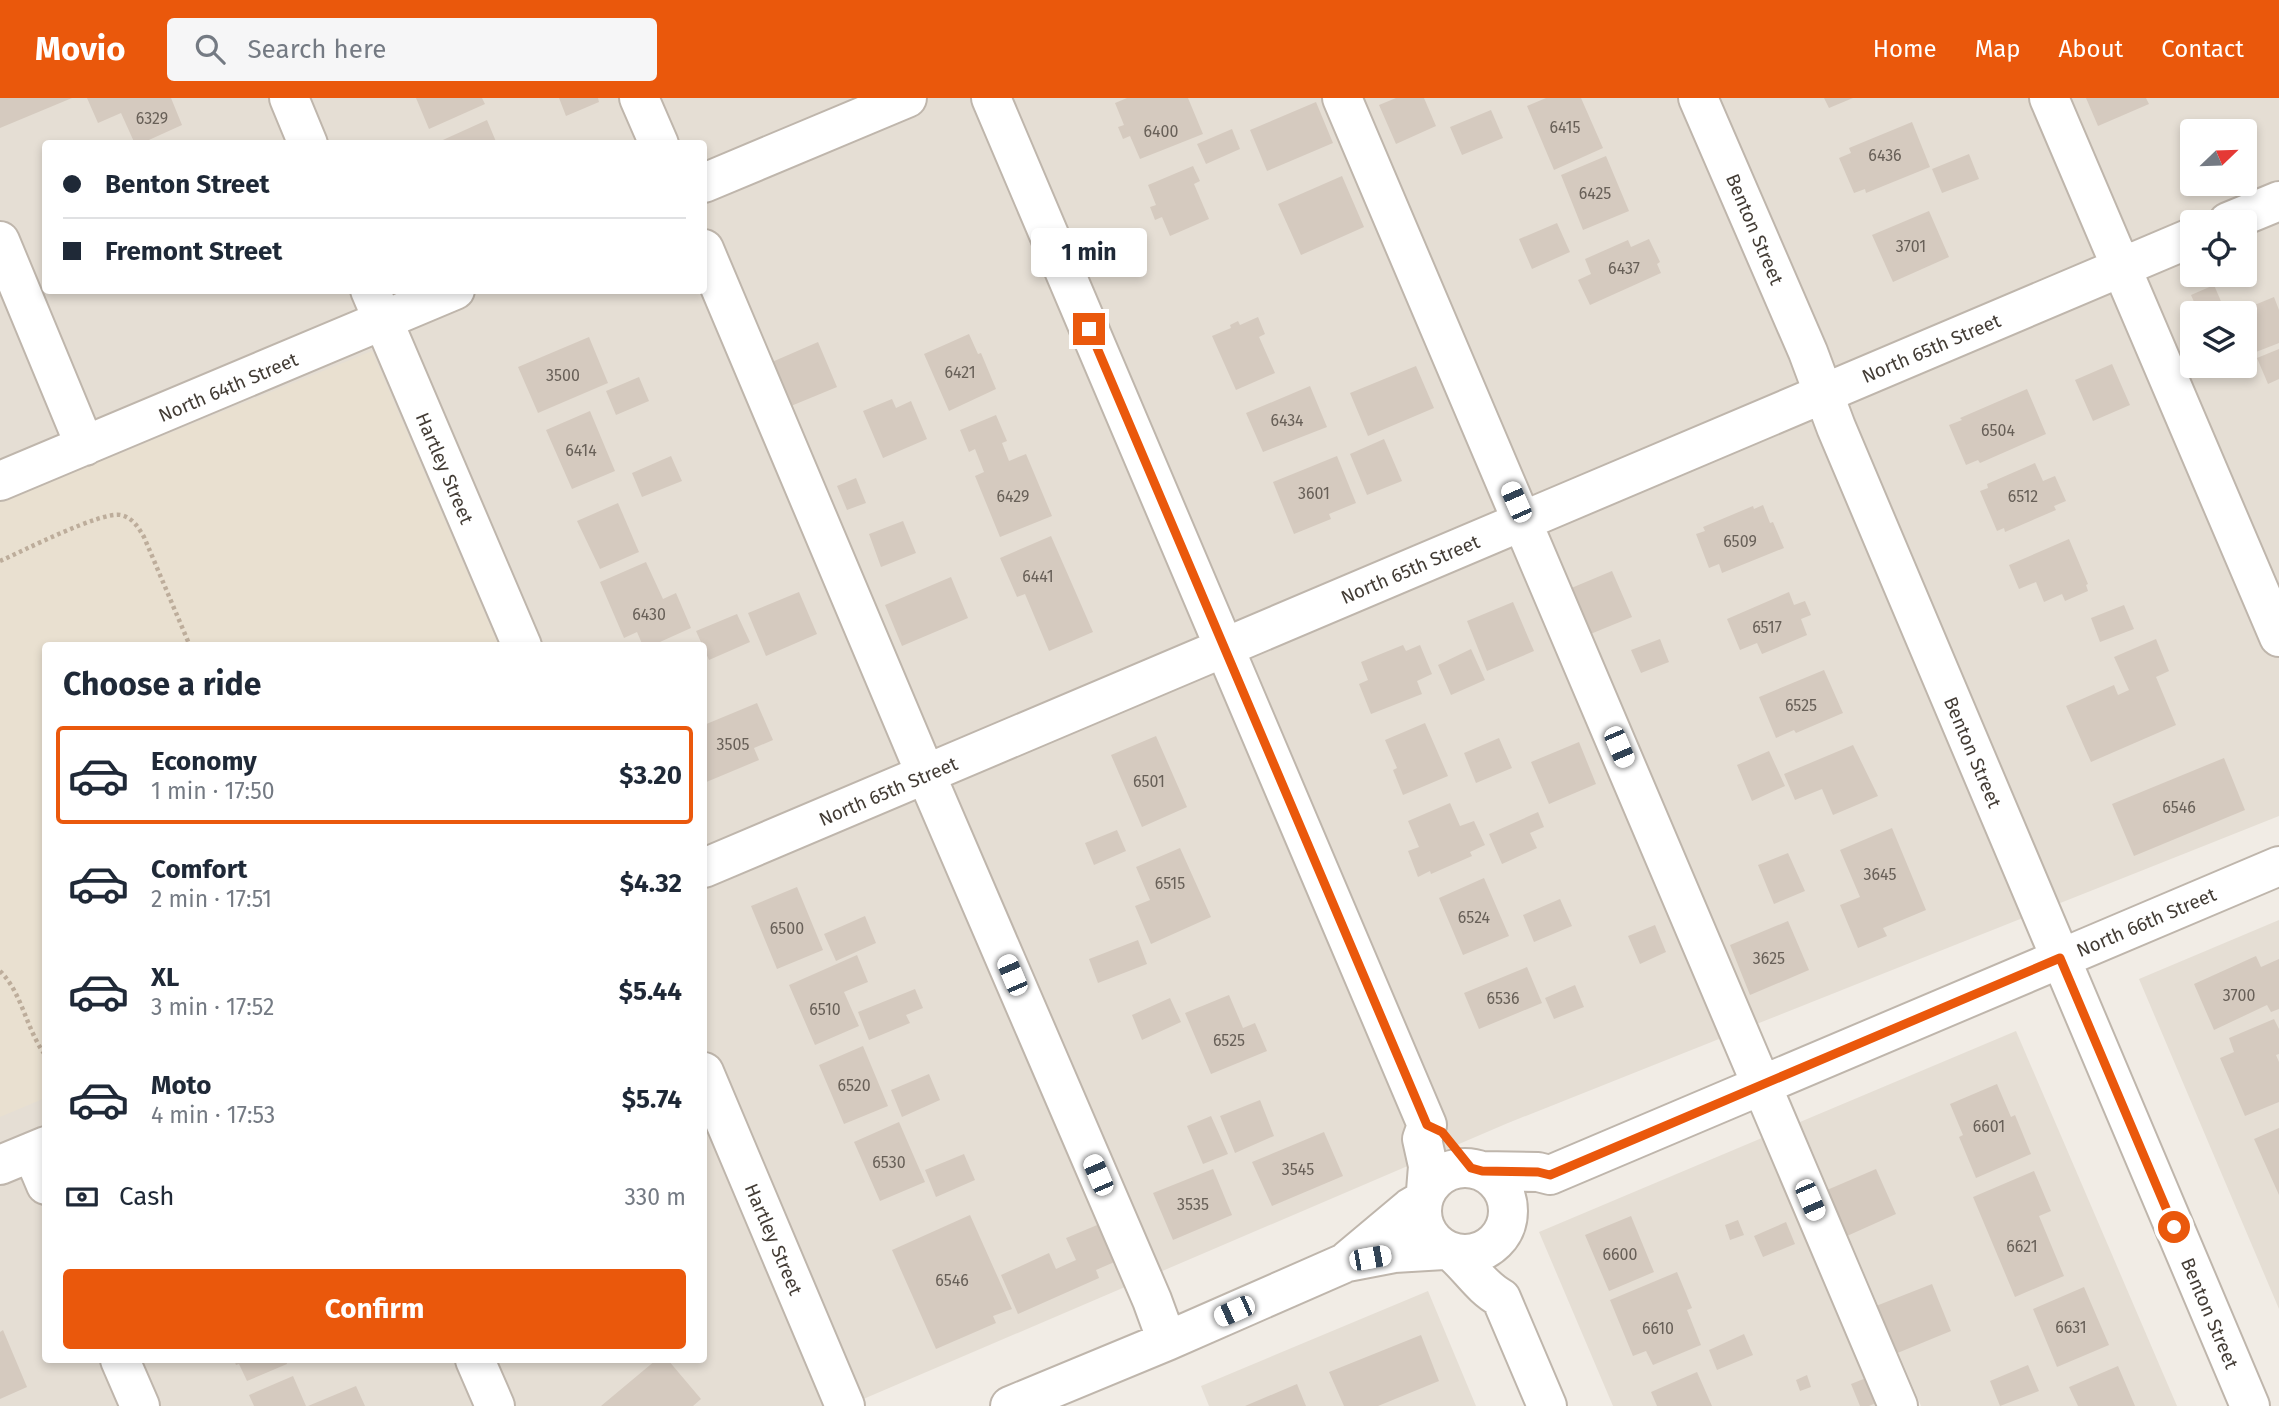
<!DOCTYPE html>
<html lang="en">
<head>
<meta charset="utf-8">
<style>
	:root { --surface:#fff; --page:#f6f6f7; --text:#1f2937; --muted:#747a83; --line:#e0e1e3; --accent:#ea580c }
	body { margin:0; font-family:"Fira Sans",sans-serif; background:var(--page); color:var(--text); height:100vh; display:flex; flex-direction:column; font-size:26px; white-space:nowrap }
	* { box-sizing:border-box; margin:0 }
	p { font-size:23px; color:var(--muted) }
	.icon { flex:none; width:38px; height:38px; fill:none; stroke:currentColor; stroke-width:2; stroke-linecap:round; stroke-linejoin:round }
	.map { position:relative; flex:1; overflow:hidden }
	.side { position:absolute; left:42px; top:544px; width:665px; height:721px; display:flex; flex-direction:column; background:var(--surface); border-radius:7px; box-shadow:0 4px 10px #0003 }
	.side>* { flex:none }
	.banner { position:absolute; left:42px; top:42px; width:665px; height:154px; border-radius:7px; box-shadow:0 4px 10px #0003; display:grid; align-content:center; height:154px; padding:0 21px; background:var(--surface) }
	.needle { width:46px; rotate:67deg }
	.controls { position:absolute; left:2180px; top:21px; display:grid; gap:14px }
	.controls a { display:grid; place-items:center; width:77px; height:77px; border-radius:7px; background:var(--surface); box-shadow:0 4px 10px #0003; font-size:35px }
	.end { position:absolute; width:32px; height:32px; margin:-16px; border:9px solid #ea580c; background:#fff; box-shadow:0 0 0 4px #fff }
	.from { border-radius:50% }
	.bubble { position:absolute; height:49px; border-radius:7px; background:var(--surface); box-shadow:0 4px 10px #0003; font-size:23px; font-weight:700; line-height:49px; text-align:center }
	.car { position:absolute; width:21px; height:42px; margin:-21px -10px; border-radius:9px; box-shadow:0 0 5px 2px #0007; background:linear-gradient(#fff 24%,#345 0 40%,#fff 0 76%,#345 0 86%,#fff 0) }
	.banner b { display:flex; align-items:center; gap:24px; height:66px; font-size:26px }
	.banner b+b { border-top:2px solid var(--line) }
	.banner i { width:18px; height:18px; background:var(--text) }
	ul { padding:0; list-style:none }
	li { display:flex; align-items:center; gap:21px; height:98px; margin:0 14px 10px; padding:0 7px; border:4px solid transparent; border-radius:7px }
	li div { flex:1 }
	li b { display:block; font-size:26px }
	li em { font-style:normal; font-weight:700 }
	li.current { border-color:var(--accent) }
	li>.icon { width:63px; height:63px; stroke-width:1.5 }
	h2 { padding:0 21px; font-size:32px; line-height:84px }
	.pay { display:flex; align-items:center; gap:18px; height:77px; padding:0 21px; font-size:26px }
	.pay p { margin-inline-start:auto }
	.primary-button { display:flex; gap:14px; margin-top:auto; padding:14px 21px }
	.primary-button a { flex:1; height:80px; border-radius:7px; background:var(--accent); color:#fff; font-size:28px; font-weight:700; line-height:80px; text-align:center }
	header { display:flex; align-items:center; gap:42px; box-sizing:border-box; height:98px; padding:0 35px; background:var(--accent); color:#fff }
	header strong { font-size:33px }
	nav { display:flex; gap:38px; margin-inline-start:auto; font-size:24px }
	.search { width:490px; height:63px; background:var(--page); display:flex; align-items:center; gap:18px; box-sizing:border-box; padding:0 24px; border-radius:7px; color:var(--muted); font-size:26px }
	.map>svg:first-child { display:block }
	.residential { fill:#e5ded4; fill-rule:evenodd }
	.education { fill:#e9e0d0 }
	.building { fill:#d5cabf }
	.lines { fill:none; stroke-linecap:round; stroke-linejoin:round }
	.minor-casing { stroke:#bfb6ac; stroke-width:42 }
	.path { stroke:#bdad9b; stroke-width:4.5; stroke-dasharray:3.5 3.5; stroke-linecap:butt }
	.minor { stroke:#fff; stroke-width:38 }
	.route { stroke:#ea580c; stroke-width:9 }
	.labels { text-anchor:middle; stroke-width:5; stroke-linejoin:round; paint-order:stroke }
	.number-label { font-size:16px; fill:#686058 }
	.street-label { font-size:19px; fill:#433c35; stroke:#fff }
</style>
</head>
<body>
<header>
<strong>Movio</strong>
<div class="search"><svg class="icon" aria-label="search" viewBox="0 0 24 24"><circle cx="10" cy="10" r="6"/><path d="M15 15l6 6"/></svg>Search here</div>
<nav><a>Home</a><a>Map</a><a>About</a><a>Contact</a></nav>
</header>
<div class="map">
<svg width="2279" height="1308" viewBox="0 0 2279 1308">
	<rect width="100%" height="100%" fill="#f1ece5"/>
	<path class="residential" d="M0,0H2279V718L1508,1025L847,1308H0ZM2193,33H2245V86H2193ZM46,46H704V192H46ZM2193,124H2245V177H2193ZM2193,215H2245V268H2193ZM46,548H704V1262H46Z
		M2279,822V1211L2139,881Z
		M2016,933L2177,1308H1921L1800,1024Z
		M1769,1037L1882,1308H1613L1539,1134Z
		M1428,1193L1476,1308H1209L1201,1288Z"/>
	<path class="education" d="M372,253L499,548H46L45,1000L0,1019V404Z"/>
	<path class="building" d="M0,0H72L0,30Z
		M87,0H171L182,27L140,46H135L121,15L98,25Z
		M416,0H482L485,6L429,31Z
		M559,0H598L599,4L566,18Z
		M1127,0H1188L1203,36L1140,61L1130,38L1123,41L1118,29L1124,27L1115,5Z
		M1396,0H1424L1436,28L1396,46L1379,7Z
		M1546,0H1581L1603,50L1554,72L1527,8Z
		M1824,0H1853L1829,10Z
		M2086,0H2146L2149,6L2098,28Z
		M1316,4L1333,45L1267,73L1250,32Z
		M1491,12L1503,40L1462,57L1450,29Z
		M487,22L497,46H434Z
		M1912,24L1930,69L1866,95L1865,91L1854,95L1839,60L1851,55L1849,50Z
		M1232,31L1240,51L1206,66L1197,46Z
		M1969,56L1979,81L1942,95L1932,71Z
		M1606,58L1629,113L1583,132L1561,77Z
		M1193,68L1200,83L1194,86L1209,121L1170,138L1162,119L1155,122L1150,109L1156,107L1148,87Z
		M1342,78L1364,129L1301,157L1278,106Z
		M1929,113L1949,159L1893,184L1872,137Z
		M1557,125L1570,154L1532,171L1519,141Z
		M1649,141L1660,164L1657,166L1661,175L1590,207L1578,182L1591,176L1585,161L1628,142L1631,149Z
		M2214,187L2226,215H2199L2191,197Z
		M2274,199L2279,212V245L2256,254L2245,230V215H2235Z
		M1258,219L1265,236L1259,239L1275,275L1236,292L1212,238L1231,230L1230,227L1238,223L1240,227Z
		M969,236L978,256L981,255L996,291L949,313L924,256Z
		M589,239L608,285L538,315L518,269Z
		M818,244L837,289L791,308L772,264Z
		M2279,251V281L2268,286L2257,260Z
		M2112,266L2130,307L2093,323L2075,282Z
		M1416,268L1434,310L1368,338L1350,295Z
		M639,279L649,303L616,317L606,293Z
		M1310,288L1327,329L1263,354L1246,315Z
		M2027,291L2046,336L1980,365L1978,362L1966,367L1949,327L1962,322L1960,320Z
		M892,301L896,310L911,303L927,341L883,360L863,313Z
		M590,313L615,373L572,391L546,332Z
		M996,317L1007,343L1002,345L1009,363L1026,356L1052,418L1000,439L975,378L984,374L975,351L969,354L960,332Z
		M1384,341L1402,383L1367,397L1350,356Z
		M671,358L682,383L642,399L632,375Z
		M1337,358L1356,405L1329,416L1331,421L1294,436L1273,384Z
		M2035,365L2043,383L2055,378L2066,403L2054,408L2056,412L2005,434L2004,430L1997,433L1980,393L1988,390L1987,386Z
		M856,380L866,405L847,412L837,388Z
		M618,405L639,454L600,471L577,423Z
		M1763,407L1770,425L1773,424L1784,450L1722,475L1719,466L1709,470L1696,436L1705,433L1703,429L1753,408L1754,411Z
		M903,423L916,455L881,469L869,436Z
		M1051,438L1093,534L1049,553L1025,496L1017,499L1000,460Z
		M2069,441L2088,486L2086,487L2088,493L2065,503L2062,496L2044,504L2036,484L2019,491L2009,467Z
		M646,464L663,501L676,495L691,530L651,548H643L637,534L624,540L600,484Z
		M1612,473L1632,519L1588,537L1569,491Z
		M951,479L968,520L902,548L885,507Z
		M799,494L817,536L766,558L748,515Z
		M1789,494L1794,507L1805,503L1811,517L1801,521L1807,537L1762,556L1757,545L1740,552L1727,521Z
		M1513,504L1534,553L1487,573L1467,523Z
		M2124,507L2134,531L2100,544L2091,520Z
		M737,516L750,544L709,562L696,533Z
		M1660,541L1669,564L1641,575L1631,552Z
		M2156,541L2169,573L2156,579L2176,627L2091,664L2066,608L2114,587L2118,597L2129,592L2114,559Z
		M1403,547L1406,553L1420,547L1432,576L1417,583L1422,596L1371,616L1359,586L1368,582L1361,564Z
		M1471,551L1485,582L1451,597L1438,567Z
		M1824,572L1843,615L1796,635L1794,632L1776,640L1759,599Z
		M757,605L773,642L754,650L759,662L704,685V627Z
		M1425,625L1448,678L1403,697L1393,672L1397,670L1385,642Z
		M1156,638L1187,709L1142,729L1111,657Z
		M1499,640L1512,670L1476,685L1464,655Z
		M1579,644L1596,686L1549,706L1531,664Z
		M1853,647L1878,698L1833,717L1822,691L1795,702L1784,676Z
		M1769,653L1785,688L1752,703L1737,667Z
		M2224,660L2245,712L2134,758L2112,706Z
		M1450,705L1460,728L1474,723L1485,747L1470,754L1472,758L1431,776L1430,773L1418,779L1408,753L1419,749L1408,723Z
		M1538,714L1544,729L1530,735L1537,750L1502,766L1489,736Z
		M1892,730L1926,812L1883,830L1887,838L1858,850L1840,807L1860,799L1840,752Z
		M1117,732L1126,753L1094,767L1085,745Z
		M1180,750L1211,819L1151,846L1135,808L1150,802L1136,769Z
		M1788,755L1805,793L1774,806L1758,767Z
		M1484,780L1509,838L1463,857L1439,800Z
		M797,789L823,852L777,871L751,808Z
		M1560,801L1572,828L1534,844L1523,817Z
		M865,818L876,845L836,863L824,836Z
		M1788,823L1809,872L1750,897L1730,847Z
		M1655,827L1666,854L1640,866L1628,838Z
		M1138,842L1147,866L1098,885L1089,861Z
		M857,857L868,884L844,894L859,928L815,947L789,887Z
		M2256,858L2261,869L2279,861V911L2271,914L2267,907L2214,932L2194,886Z
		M1527,869L1542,905L1479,931L1464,895Z
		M1575,887L1584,909L1554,921L1545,900Z
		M915,891L923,910L906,917L910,925L869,942L858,914Z
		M1229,897L1243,930L1255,925L1267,953L1211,976L1185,915Z
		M1170,900L1181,924L1142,942L1132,917Z
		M2274,921L2279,931V956L2276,957L2279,964V1004L2245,1018L2220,960L2234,954L2229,940Z
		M863,948L888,1008L844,1026L819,967Z
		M929,976L940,1002L902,1019L891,992Z
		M1997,986L2011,1019L2015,1017L2031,1056L1976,1080L1959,1039L1963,1037L1950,1006Z
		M1260,1002L1274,1038L1235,1055L1220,1018Z
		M1211,1018L1228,1056L1203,1066L1187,1028Z
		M899,1024L925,1084L880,1103L854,1044Z
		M2279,1030V1097L2254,1041Z
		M1324,1034L1343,1078L1272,1108L1252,1064Z
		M964,1056L975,1082L936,1099L925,1072Z
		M1213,1071L1232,1117L1173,1142L1153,1095Z
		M1876,1071L1896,1116L1847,1138L1827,1092Z
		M2034,1073L2051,1113L2039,1118L2064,1178L2015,1199L1973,1099Z
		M970,1117L1012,1211L993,1218L996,1225L936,1251L892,1152Z
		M1631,1118L1654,1174L1609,1193L1585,1137Z
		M1738,1122L1744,1137L1730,1142L1725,1127Z
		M1786,1124L1795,1146L1763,1159L1754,1138Z
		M1102,1125L1119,1162L1096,1172L1099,1180L1018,1216L1001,1177L1049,1155L1056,1171L1076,1162L1066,1140Z
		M1677,1174L1692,1210L1687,1212L1701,1247L1653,1267L1646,1253L1633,1258L1610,1202Z
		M1932,1186L1951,1233L1895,1256L1876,1208Z
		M2084,1189L2109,1247L2057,1269L2033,1211Z
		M3,1232L27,1289L0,1301V1234Z
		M1744,1236L1753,1257L1717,1272L1709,1252Z
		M1421,1237L1439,1283L1378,1308H1344L1329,1274Z
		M234,1262H286L287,1266L247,1283L239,1266L236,1267Z
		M656,1262H668L701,1301L693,1308H601Z
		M2028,1267L2039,1293L2000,1308L1990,1283Z
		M2118,1268L2135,1308H2078L2069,1289Z
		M1697,1274L1712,1308H1657L1651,1294Z
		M1807,1277L1811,1289L1800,1293L1796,1282Z
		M293,1278L306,1308H254L249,1297Z
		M1866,1280L1876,1305L1869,1308H1860L1851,1286Z
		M1297,1286L1306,1308H1245Z
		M356,1288L365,1308H308Z"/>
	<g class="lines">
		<g class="minor-casing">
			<path id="minor" d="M289,0L308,46
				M639,0L659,46
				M991,0L1427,1027L1422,1041L1428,1068L1426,1093
				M1342,0L1898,1308
				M1698,0L1808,254L1836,329L2250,1308
				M2049,0L2279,539
				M704,85L907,0
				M2228,124L2279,103
				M0,143L85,348
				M704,151L926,677L1152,1202L1167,1243
				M370,192L522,548
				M0,383L455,192
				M704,770L2193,139
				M704,974L845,1308
				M32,1054L46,1087
				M0,1067L46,1048
				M1422 1113a43 43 0 1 1 86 0a43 43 0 1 1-86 0Z
				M1482,1073L1538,1074L1550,1077L2279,768
				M1454,1156C1470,1170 1482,1190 1501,1200L1547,1308
				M1348,1162L1410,1110L1422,1103
				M120,1262L140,1308
				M475,1262L495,1308
				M1010,1308L1167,1243L1347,1164L1394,1155L1444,1152"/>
		</g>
		<path class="path" d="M0,463C23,453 101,413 121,417C133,420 138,429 144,439L190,548
			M0,873C23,896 26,932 46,958"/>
		<use href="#minor" class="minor"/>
	</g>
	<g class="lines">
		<path class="route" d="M1089,231L1427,1027L1442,1034L1471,1070L1482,1073L1538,1074L1550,1077L2060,860L2174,1129"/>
	</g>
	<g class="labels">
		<g class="number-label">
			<text x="152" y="26">6329</text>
			<text x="1565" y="35">6415</text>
			<text x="1161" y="39">6400</text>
			<text x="1885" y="63">6436</text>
			<text x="1595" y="101">6425</text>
			<text x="1911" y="154">3701</text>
			<text x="1624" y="176">6437</text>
			<text x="960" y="280">6421</text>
			<text x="563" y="283">3500</text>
			<text x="1287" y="328">6434</text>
			<text x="1998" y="338">6504</text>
			<text x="581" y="358">6414</text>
			<text x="1314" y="401">3601</text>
			<text x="1013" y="404">6429</text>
			<text x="2023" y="404">6512</text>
			<text x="1740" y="449">6509</text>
			<text x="1038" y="484">6441</text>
			<text x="649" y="522">6430</text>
			<text x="1767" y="535">6517</text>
			<text x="1801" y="613">6525</text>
			<text x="733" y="652">3505</text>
			<text x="1149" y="689">6501</text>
			<text x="2179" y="715">6546</text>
			<text x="1880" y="782">3645</text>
			<text x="1170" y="791">6515</text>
			<text x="1474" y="825">6524</text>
			<text x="787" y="836">6500</text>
			<text x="1769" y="866">3625</text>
			<text x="2239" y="903">3700</text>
			<text x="1503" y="906">6536</text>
			<text x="825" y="917">6510</text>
			<text x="1229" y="948">6525</text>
			<text x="854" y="993">6520</text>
			<text x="1989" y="1034">6601</text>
			<text x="889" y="1070">6530</text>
			<text x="1298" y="1077">3545</text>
			<text x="1193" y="1112">3535</text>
			<text x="2022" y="1154">6621</text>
			<text x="1620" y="1162">6600</text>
			<text x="952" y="1188">6546</text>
			<text x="2071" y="1235">6631</text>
			<text x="1658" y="1236">6610</text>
		</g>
		<g class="street-label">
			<text transform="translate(1755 131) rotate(67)" y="7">Benton Street</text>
			<text transform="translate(1931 250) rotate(-23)" y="7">North 65th Street</text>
			<text transform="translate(228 289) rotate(-23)" y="7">North 64th Street</text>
			<text transform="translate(445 370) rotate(67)" y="7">Hartley Street</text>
			<text transform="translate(1410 471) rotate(-23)" y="7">North 65th Street</text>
			<text transform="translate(1973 654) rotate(67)" y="7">Benton Street</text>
			<text transform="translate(888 693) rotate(-23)" y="7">North 65th Street</text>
			<text transform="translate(2146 824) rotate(-23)" y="7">North 66th Street</text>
			<text transform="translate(774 1141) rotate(67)" y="7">Hartley Street</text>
			<text transform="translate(2210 1215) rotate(67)" y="7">Benton Street</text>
		</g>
	</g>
</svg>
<div class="controls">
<a><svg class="needle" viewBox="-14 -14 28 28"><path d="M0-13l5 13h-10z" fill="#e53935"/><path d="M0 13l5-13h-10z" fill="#747a83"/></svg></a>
<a><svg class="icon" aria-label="locate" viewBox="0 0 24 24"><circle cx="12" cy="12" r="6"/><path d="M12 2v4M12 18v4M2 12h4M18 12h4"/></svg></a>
<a><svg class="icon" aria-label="layers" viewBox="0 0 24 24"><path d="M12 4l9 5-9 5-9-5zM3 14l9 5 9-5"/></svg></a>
</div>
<i class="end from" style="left:2174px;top:1129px"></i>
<i class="end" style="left:1089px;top:231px"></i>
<div class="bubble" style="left:1031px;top:130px;width:116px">1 min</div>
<i class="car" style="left:1516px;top:404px;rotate:336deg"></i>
<i class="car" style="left:1619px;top:649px;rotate:157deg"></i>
<i class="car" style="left:1012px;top:877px;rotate:337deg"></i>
<i class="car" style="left:1098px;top:1077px;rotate:337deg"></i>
<i class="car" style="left:1810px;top:1102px;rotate:157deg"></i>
<i class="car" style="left:1370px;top:1160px;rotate:80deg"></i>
<i class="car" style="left:1234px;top:1213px;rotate:246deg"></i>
<div class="banner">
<b><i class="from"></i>Benton Street</b>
<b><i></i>Fremont Street</b>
</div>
<section class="side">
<h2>Choose a ride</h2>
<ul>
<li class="current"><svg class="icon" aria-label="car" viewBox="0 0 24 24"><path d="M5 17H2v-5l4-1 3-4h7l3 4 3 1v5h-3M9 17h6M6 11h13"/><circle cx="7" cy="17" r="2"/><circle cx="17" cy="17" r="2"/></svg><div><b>Economy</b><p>1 min · 17:50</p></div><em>$3.20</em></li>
<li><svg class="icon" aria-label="car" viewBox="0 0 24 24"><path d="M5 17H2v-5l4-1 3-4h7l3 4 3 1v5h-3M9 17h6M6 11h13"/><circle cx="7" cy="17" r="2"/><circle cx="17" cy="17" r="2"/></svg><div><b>Comfort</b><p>2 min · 17:51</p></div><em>$4.32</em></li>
<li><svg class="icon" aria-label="car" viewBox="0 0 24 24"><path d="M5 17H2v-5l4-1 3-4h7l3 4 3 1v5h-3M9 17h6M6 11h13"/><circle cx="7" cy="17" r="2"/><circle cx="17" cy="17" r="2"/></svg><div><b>XL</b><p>3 min · 17:52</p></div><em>$5.44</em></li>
<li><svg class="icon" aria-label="car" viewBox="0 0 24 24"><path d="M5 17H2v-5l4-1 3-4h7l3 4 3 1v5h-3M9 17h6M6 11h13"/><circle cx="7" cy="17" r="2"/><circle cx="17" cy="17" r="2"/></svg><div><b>Moto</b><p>4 min · 17:53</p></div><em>$5.74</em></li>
</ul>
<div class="pay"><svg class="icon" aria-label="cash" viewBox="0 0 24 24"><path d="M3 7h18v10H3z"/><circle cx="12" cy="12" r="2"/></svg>Cash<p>330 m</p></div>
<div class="primary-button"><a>Confirm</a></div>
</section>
</div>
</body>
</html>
